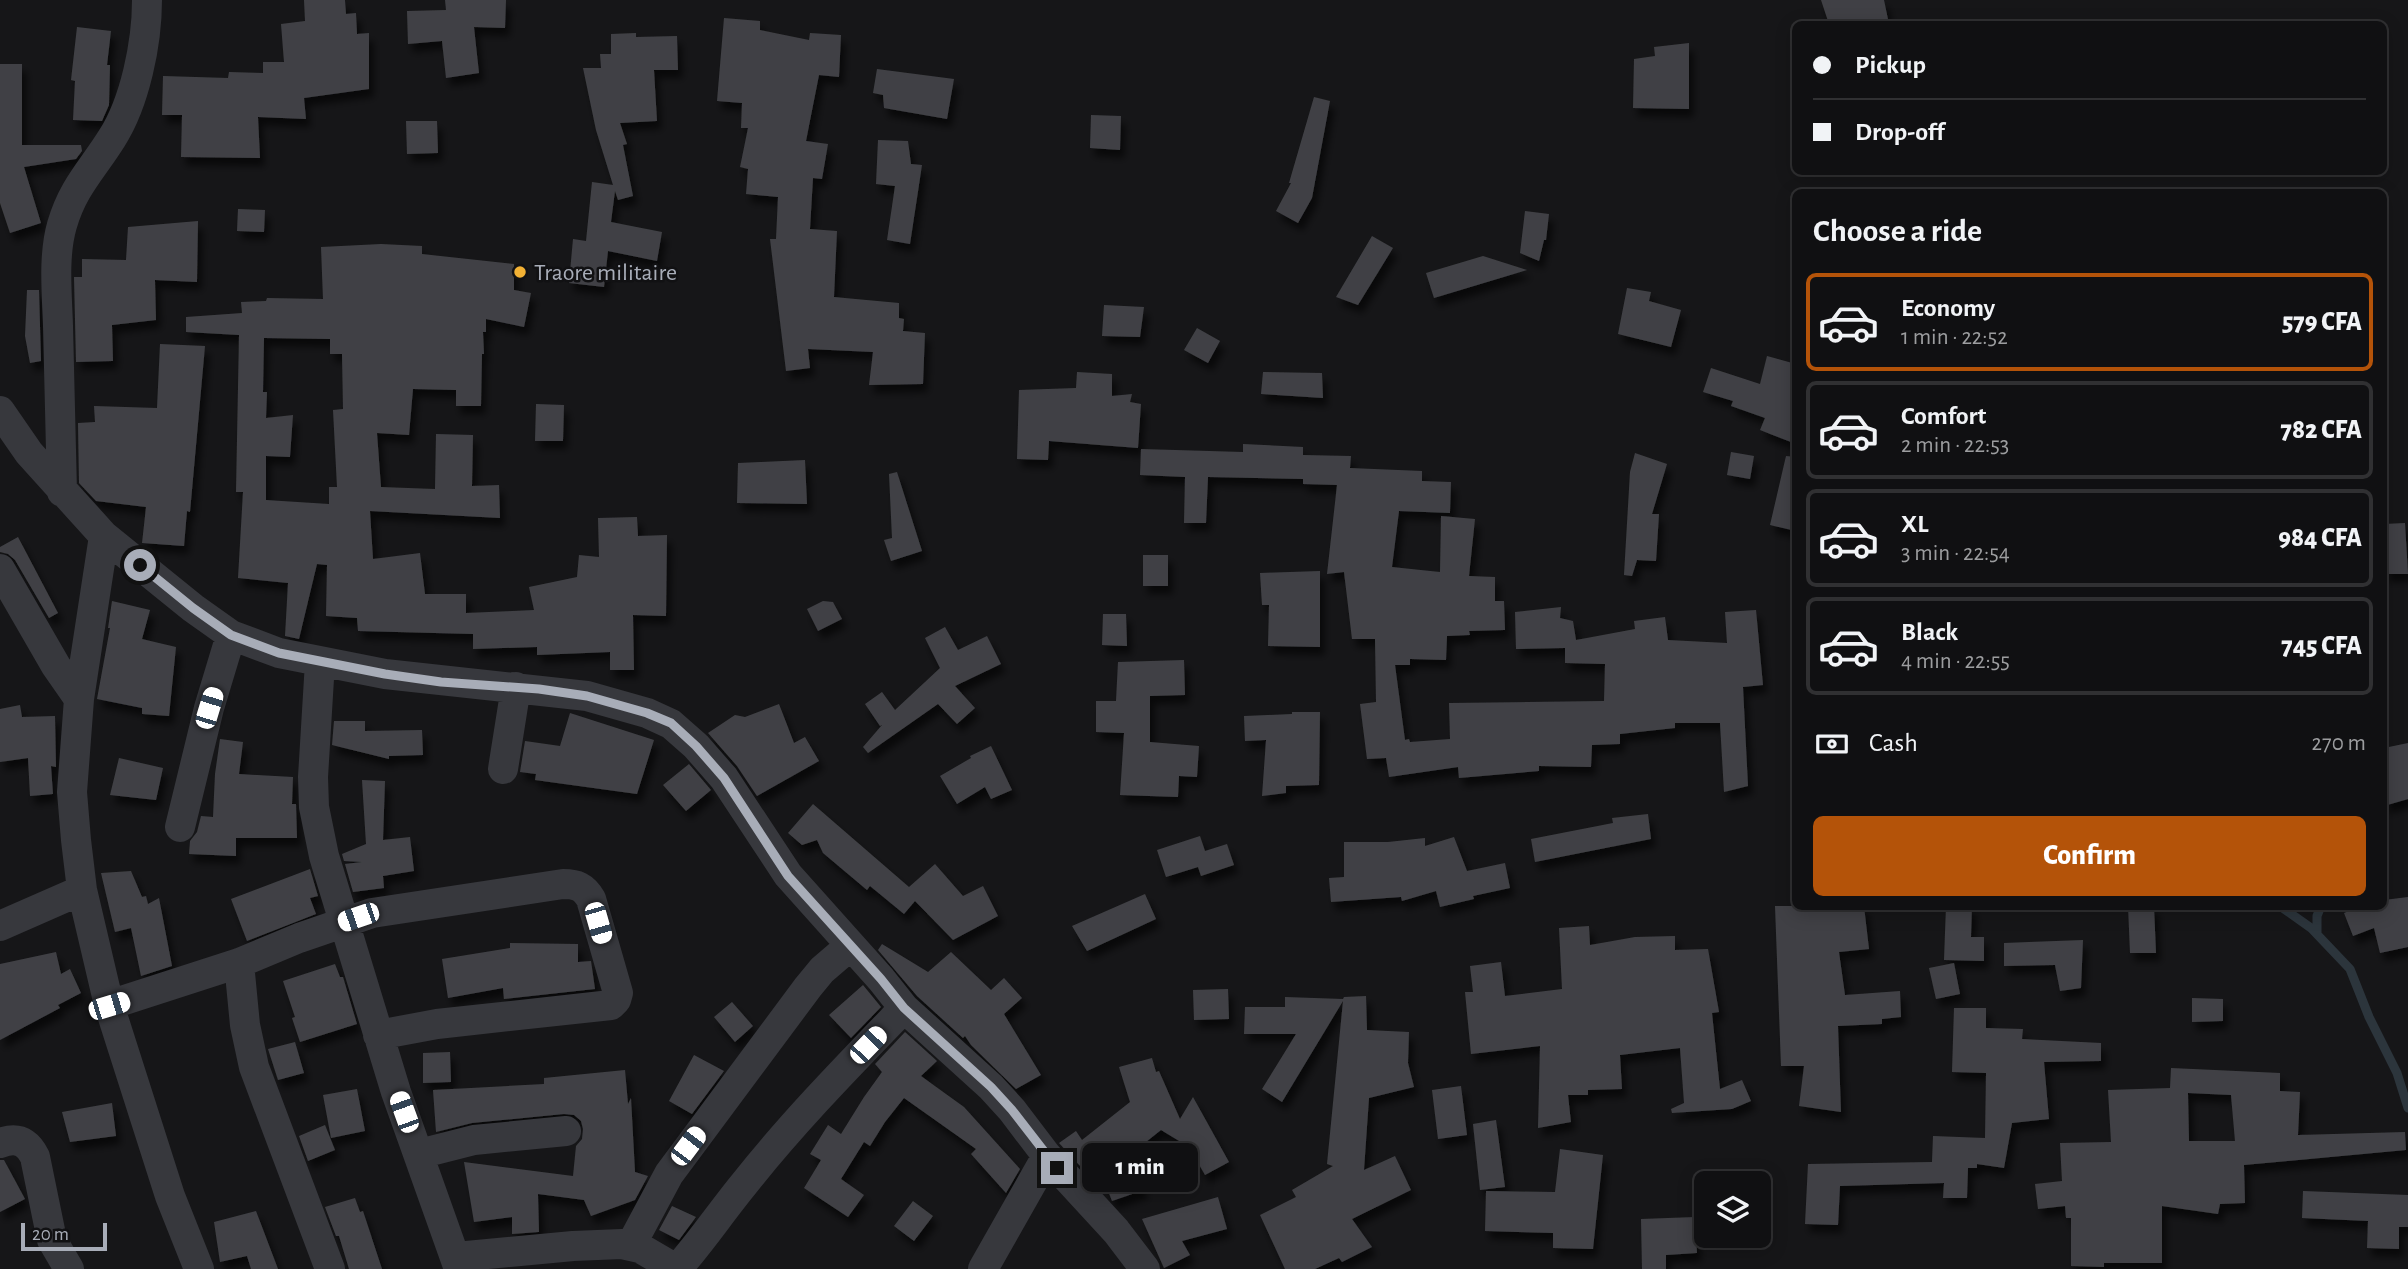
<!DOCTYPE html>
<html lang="en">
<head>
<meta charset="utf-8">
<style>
	:root { --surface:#101012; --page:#1e1e20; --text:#f1f3f6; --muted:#9c9d9f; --line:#303032; --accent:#b45309 }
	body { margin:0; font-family:"Alegreya Sans",sans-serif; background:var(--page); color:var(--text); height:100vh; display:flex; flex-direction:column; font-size:26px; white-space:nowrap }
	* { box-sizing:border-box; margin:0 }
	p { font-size:23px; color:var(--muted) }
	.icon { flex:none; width:38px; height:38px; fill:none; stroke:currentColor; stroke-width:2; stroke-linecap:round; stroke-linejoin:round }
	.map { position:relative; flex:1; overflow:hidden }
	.panel { position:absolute; left:1792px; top:189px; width:595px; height:721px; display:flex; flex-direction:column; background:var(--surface); border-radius:10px; box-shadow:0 4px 18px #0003,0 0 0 2px var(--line) }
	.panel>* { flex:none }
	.banner { position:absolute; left:1792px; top:21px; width:595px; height:154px; border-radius:10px; box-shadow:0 4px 18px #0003,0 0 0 2px var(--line); display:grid; align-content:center; height:154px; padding:0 21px; background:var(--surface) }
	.tools { position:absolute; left:1694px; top:1171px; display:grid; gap:14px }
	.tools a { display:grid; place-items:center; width:77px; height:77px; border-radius:10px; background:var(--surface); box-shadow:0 4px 18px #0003,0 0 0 2px var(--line); font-size:35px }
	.scale { position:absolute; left:21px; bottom:18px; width:86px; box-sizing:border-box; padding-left:7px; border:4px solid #a8adb8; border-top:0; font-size:19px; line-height:24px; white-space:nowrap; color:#a8adb8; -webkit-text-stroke:5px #111113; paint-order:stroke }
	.end { position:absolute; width:32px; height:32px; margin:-16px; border:9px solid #a8adb8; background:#111; box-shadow:0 0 0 4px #111 }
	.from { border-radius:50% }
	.bubble { position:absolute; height:49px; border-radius:10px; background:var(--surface); box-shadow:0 4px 18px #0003,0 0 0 2px var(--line); font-size:23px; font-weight:800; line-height:49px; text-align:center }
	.car { position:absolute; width:21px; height:42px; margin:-21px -10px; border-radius:9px; box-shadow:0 0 5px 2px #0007; background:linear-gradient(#fff 24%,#345 0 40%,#fff 0 76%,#345 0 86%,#fff 0) }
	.banner b { display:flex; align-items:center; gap:24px; height:66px; font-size:26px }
	.banner b+b { border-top:2px solid var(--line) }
	.banner i { width:18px; height:18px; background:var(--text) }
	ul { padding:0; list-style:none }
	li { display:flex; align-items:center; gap:21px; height:98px; margin:0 14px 10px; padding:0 7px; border:4px solid var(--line); border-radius:10px }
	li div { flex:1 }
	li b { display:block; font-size:26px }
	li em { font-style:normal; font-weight:800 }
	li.selected { border-color:var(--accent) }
	li>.icon { width:63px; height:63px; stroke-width:1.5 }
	h2 { padding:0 21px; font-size:32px; line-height:84px }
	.pay { display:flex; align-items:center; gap:18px; height:77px; padding:0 21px; font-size:26px }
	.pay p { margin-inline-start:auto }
	.cta { display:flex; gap:14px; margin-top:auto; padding:14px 21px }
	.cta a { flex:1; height:80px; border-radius:10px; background:var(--accent); color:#fff; font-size:28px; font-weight:800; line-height:80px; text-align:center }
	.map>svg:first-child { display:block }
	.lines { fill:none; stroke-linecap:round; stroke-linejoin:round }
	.stream { stroke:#2c353c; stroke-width:9 }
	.building { fill:#404145; fill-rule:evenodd; filter:url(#shadow) }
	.street { stroke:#37383d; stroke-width:30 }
	.route { stroke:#a8adb8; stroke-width:9 }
	.poi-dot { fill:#f2b134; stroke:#111113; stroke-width:2.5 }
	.labels { text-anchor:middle; stroke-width:5; stroke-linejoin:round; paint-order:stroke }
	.poi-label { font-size:24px; fill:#a8adb8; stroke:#111113; text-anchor:start }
</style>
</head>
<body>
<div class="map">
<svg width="2408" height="1269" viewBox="0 0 2408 1269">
	<defs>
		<filter id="shadow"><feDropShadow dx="4.5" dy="8" stdDeviation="3.5" flood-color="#0009"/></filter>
	</defs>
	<rect width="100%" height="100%" fill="#161618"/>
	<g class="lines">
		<path class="stream" d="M2280,906L2311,928L2350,969L2369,1017L2397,1073L2408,1108
			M2317,934V916L2321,906"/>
	</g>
	<path class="building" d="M304,0H345L346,14L356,13L357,34L369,33V89L304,98L306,119L258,117L260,158L181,157L182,115H162L163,76L228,78L229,72L263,73V62H284L281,24L305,21Z
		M445,0H506L505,28L474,27L479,73L446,78L442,41L408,44L407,11L446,10Z
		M1821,0H1884L1889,24H1829Z
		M724,18L760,21V30L809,40L810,33L841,35L839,77L819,75L806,141L828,144L822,179L813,178L810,229L837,231L834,297L899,303V318L904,319L903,331L925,333L923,384L869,385L873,352L808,349L810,368L786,371L770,239H776L778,197L746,194L748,169L740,167L748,128H741L742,103L717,101Z
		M77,27L111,31L107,65H110L109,105L102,121L73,120L75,81L71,80Z
		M636,33V37L677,36L678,70H654L657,121L620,123L627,144L623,145L633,196L618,200L615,191L611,222L662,232L657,261L608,251L604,287L569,283L573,239L586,241L592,182L613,185L596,130L583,68H601L600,54H611V34Z
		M1689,43V109L1633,108L1634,59L1655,56L1654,47Z
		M0,64H22V145H81L82,151L76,159L24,167L41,223L10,233L0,203Z
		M877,69L954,79L947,119L884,108L883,95L873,93Z
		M1314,97L1330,101L1312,198L1298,223L1276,211L1291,183H1289Z
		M1091,115L1121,116L1120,150L1090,148Z
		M406,121H437L438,153L407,154Z
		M878,140L908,141L911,164L922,165L910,244L887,240L895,186L876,184Z
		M238,209L265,210L264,232L237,231Z
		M1525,211L1549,214L1546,240H1544L1539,261L1520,253Z
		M198,221L197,282L155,280L156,320L112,325L113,361L76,362L74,277H82V259L126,260L128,227Z
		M1372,236L1393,248L1358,305L1336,297Z
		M381,244L422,246V254L514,264V290L531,293L524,327L486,319V332H483L484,354H482L481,406H456V390L413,389L409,435L377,433L381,487L435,489L436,434L473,435L472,486L499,485L500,518L370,511L373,559L420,553L425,594H466V613L534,610L529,587L577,577L579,555L599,557L598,518L637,517L638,536L667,535L666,616L633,615L634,670H610V652L537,655V647L473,649V634L358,631L357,618L326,616L327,565L317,564L299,639L285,636L288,583L238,578L243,492H236L239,335L186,332V317L242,313L241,302L266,301L267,298L323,299L321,247ZM264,338L330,339V354H342L343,409L333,410L337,487H329V504L266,500V456L290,457L293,415L266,418L267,392H263Z
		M1483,256L1527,270L1434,298L1426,273Z
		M1627,288L1651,292L1649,301L1681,310L1671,347L1618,334Z
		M27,290H39L41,361L30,363L25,336Z
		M1104,305L1144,307L1140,337L1102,336Z
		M1197,328L1220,341L1208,363L1184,350Z
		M160,344L205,346L190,512L187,511L184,546L142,543L146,507L96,501L79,483L78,423L95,422L94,406L157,408Z
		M1767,356L1796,364V444L1760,430L1765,418L1731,406L1733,401L1703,392L1711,368L1760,384Z
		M1077,372L1112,374V396L1132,394L1130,402L1141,404L1138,448L1049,441L1048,460L1017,459L1019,390L1076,388Z
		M1263,372L1322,373L1323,398L1261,394Z
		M536,404L564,405L563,441H535Z
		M1243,444L1303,447V455L1351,456L1350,468L1422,471V481L1451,482L1450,513L1399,511L1392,567L1440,572L1441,516L1475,519L1469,576L1495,577V601H1504L1505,630L1469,631L1470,635L1447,636L1446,660L1410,659V665H1395L1405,740L1409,739L1410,742L1450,739L1449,703L1604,701L1605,664L1565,663V648L1516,649L1515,612L1561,607L1560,618L1573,621L1576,640L1635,629L1634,621L1665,617L1668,640L1727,643L1725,612L1756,610L1763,685L1743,687L1748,786L1724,792L1720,723H1675V728L1620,734V744L1592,745L1591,767L1539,766V771L1459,778L1458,767L1389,777L1386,758L1367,759L1360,704L1376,702L1375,639H1352L1344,572L1327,574L1337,485L1303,484V479L1208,477L1206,523H1184L1185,477L1140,475L1141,449L1243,452Z
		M1731,452L1754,456L1750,479L1727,475Z
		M1635,453L1667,464L1652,514H1659L1656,561L1637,560L1632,576L1624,575L1630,472Z
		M1786,456L1796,457V531L1770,525Z
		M805,460L807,504L737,503L738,463Z
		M897,472L922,551L891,561L884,540L892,538L889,474Z
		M2405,523L2408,574H2384V524Z
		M18,537L58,613L49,618L15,560L8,554L0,552V547Z
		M1143,555H1168V586H1143Z
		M1320,571V647L1268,646L1269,605H1262L1260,573Z
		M112,601L150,610L142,639L176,647L169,716L142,714V708L97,699L110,628H108Z
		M823,601L833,602L842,619L818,631L807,609Z
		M1103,614H1126L1127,646L1102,645Z
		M945,627L958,650L987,636L1001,664L955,686L975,708L957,724L938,704L868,753L863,747L882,725L880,726L865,704L882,692L895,710L940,668L925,638Z
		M1184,660L1185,695L1150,696V742L1199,746L1197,777L1179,776L1178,797L1120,795L1124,733L1096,732V701H1116L1118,662Z
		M779,704L794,743L805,737L819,761L757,796L737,766L708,733L735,715L745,717Z
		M20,705L22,717L55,716L56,767L51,766L53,794L30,796L28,758L0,762V709Z
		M1292,712H1320L1319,785L1286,786V793L1262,796L1266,740L1245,741L1244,716L1292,714Z
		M570,713L654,740L637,794L535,780L536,774L520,772L525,741L560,746Z
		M334,721H365V731L422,730L423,755L389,756V759L332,745Z
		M220,739L243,742L239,774L293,777L292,804H296L297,838H236V856L189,854L190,841L197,832L201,816L213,817L215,774Z
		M2408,743V799L2384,806V748Z
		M991,746L1012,790L991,799L985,787L957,804L940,776L971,758L970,756Z
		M119,758L163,768L156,800L110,795Z
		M689,764L711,790L686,811L663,785Z
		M362,780L385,781L383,840L410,837L414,871L383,876L384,888L353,892L345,864L362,862L344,861L342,854L366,844Z
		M813,804L909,887L935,864L963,896L983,886L998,916L953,940L915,901L904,914L870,886L867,890L823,853L817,840L802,845L788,833Z
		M1648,814L1651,839L1535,862L1531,839L1613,823L1612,818Z
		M1200,836L1205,851L1227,844L1234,865L1201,876L1198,867L1166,877L1157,850Z
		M1454,837L1467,871L1505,863L1510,888L1473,896L1474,899L1440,907L1436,891L1402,901L1401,897L1331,902L1329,878L1344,877V842H1388L1425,838V846Z
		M310,869L318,896L310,898L316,914L247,941L231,899Z
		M131,871L142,897L146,896L148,904L159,898L172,966L141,976L131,928L115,932L101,873Z
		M1145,894L1156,919L1087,951L1072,926Z
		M2408,897V947L2380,953L2374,928L2353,936L2344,913L2361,906H2384V900Z
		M1775,906H1864L1869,949L1839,952L1845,995L1900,991L1901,1017L1882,1019V1024L1838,1026L1841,1112L1799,1106L1804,1066H1781Z
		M1946,906H1972L1971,937H1984V961L1944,960Z
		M2128,906H2154L2156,953H2130Z
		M1589,926L1590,945L1635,937L1675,936V950L1708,949L1719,1012L1712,1013L1720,1089L1742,1080L1751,1101L1732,1109L1672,1113L1671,1109L1684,1103L1680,1048L1620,1055L1622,1089L1588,1090V1095H1568L1571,1122L1538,1128L1540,1046L1471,1054L1465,992H1473L1470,966L1501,962L1505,996L1562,989L1559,928Z
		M2083,940L2081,988L2060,991L2055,965L2004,966V943Z
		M510,943L578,944V962L591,961L595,989L504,999L503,988L448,998L442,959L510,948Z
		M882,944L928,972L951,952L991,990L1004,978L1022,998L1004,1014L1041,1075L1016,1089L971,1045L965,1036L963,1038L917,996L878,950Z
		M56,952L61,974L70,969L81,993L58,1005L60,1008L0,1040V964Z
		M1954,963L1960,994L1936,999L1929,968Z
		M335,964L340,977H343L357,1024L300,1042L292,1018L295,1017L283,981Z
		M863,985L881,1007L851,1038L829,1015Z
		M1228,989L1229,1019L1194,1020L1193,990Z
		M1366,996L1367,1030L1409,1032L1408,1063L1414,1087L1369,1098L1364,1170L1395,1156L1411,1190L1352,1219L1372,1247L1342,1262L1339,1258L1315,1269H1285L1260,1215L1296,1197L1292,1190L1333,1166L1327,1164L1343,1001L1282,1102L1262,1089L1296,1034H1244L1245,1007H1285V997L1343,999L1344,997Z
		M2192,998L2223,999V1021L2192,1022Z
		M732,1002L753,1026L735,1042L714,1017Z
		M1954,1008H1986V1028L2023,1029L2022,1039L2101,1043V1061L2044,1062L2049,1119L2012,1123L2004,1168L1977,1164V1168H1968L1967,1198H1943L1944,1183L1840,1186L1838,1225L1805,1224L1808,1164L1932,1162L1933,1136L1985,1138L1986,1073L1952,1072Z
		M905,1032L937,1061L921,1076L964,1107L1020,1169L1006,1193L971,1154L976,1149L904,1098L885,1122L870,1146L864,1142L841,1179L864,1195L848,1217L804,1188L821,1160L810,1154L828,1125L841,1134L864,1097L882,1072L875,1064Z
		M295,1042L304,1073L278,1080L268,1049Z
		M450,1052L451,1082L423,1083V1053Z
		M694,1055L724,1071L692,1114L669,1101Z
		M1152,1058L1156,1072L1159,1071L1180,1119L1193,1097L1229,1162L1205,1175L1189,1147L1161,1130L1131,1154L1144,1190L1112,1201L1095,1158L1081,1167L1059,1143L1076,1131L1082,1140L1130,1102L1119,1067Z
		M2171,1068L2280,1073V1091L2300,1092L2298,1135L2405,1132L2406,1150L2244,1165L2245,1203L2220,1204L2218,1214L2162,1206V1263H2104V1267L2071,1266V1218H2066L2065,1206L2038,1209L2035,1184L2062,1181L2060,1143L2111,1142L2108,1090L2170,1088ZM2188,1093L2231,1095L2235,1141H2189Z
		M625,1070L628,1104L631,1098L635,1172L648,1176L635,1200L591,1216L584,1200L538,1194L539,1232L512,1234V1217L474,1222L464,1162L573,1176L576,1146L582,1139L583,1129L581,1121L574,1115L564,1114L472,1123L436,1132L433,1090L544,1084V1078Z
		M1461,1086L1467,1135L1438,1139L1432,1090Z
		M357,1089L365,1131L331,1138L323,1095Z
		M112,1103L116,1136L70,1142L62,1112Z
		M1496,1120L1505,1187L1480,1190L1473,1124Z
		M325,1125L335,1150L308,1161L299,1136Z
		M1560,1149L1603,1155L1593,1249L1553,1248V1233L1485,1231L1486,1191L1555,1192Z
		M0,1160H4L25,1199L0,1212Z
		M2303,1191L2408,1195V1227H2399V1249L2367,1248L2368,1221L2302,1218Z
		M1218,1197L1227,1229L1182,1241L1190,1255L1164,1268L1142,1219Z
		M355,1198L360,1212L363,1211L382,1269H349L339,1236H336L325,1207Z
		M913,1201L933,1216L914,1241L894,1226Z
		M672,1206L696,1217L679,1240L659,1230Z
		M256,1211L278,1269H251L247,1256L220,1262L214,1222Z
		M1695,1217L1697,1253L1666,1255V1269H1642L1641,1219Z"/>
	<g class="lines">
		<path class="street" d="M0,411L29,453L104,536L193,608L231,635L279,653L385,674L587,696L647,713L671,724L696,746L724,778L788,875L881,979L904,1008L991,1087L1012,1110L1047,1156L1116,1231L1145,1269
			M62,492C61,436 59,381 58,326C57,294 53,256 62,225C73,187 92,170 112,138C135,102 147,43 147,0
			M104,536L79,699L72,792L76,840L82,890L109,1005L170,1196L199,1269
			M0,569L56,666L79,699
			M320,662L313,777L314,807L324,856L396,1092L459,1269
			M503,769L516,687
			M180,827L209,708L231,635
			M0,926L82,890
			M239,963L245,1025L254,1067L330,1269
			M109,1005L239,963L299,938L372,913L563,884C577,884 584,887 591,899L618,993L616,1000L611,1005L437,1024L378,1035
			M0,1143C17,1137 27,1141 35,1157L52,1240L69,1269
			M419,1154L474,1140L566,1131
			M631,1245L669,1174L808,987L822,970L850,946
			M456,1257L573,1246L622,1244L640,1248L676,1269
			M677,1269C701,1242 721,1212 744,1184C793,1122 849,1065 904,1008
			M983,1269L1047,1156"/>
	</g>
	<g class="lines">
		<path class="route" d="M140,565L193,608L231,635L279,653L385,674L441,682L539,689L587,696L647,713L671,723L696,746L724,778L788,876L881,979L904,1008L991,1087L1012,1110L1057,1168"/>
	</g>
	<circle class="poi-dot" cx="520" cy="272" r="7"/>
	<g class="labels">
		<g class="poi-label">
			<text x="534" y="280">Traore militaire</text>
		</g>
	</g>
</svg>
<div class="tools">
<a><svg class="icon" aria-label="layers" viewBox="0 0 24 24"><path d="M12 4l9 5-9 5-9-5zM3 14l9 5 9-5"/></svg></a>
</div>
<div class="scale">20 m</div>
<i class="end from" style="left:140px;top:565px"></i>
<i class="end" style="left:1057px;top:1168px"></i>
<div class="bubble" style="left:1082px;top:1143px;width:116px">1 min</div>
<i class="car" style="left:209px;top:708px;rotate:17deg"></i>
<i class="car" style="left:358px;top:917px;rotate:251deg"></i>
<i class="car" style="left:598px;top:923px;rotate:164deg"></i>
<i class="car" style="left:109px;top:1006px;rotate:73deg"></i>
<i class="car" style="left:868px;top:1045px;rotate:44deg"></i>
<i class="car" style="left:404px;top:1112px;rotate:340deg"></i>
<i class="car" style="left:688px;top:1146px;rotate:37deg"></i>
<div class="banner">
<b><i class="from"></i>Pickup</b>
<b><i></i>Drop-off</b>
</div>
<section class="panel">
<h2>Choose a ride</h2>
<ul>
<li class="selected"><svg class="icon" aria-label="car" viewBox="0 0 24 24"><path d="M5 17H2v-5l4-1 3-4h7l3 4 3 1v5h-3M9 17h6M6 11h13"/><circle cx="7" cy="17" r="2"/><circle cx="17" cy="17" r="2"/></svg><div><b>Economy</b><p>1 min · 22:52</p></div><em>579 CFA</em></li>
<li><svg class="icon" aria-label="car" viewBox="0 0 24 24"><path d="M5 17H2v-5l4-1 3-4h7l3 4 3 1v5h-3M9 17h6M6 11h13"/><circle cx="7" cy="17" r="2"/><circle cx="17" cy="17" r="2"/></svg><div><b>Comfort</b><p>2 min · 22:53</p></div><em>782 CFA</em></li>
<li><svg class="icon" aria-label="car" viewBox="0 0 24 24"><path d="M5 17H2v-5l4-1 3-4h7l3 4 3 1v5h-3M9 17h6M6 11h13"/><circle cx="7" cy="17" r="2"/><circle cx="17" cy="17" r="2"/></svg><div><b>XL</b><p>3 min · 22:54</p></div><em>984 CFA</em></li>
<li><svg class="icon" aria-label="car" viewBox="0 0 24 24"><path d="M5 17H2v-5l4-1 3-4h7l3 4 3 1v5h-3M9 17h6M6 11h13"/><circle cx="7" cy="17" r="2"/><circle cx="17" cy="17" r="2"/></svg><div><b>Black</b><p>4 min · 22:55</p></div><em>745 CFA</em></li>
</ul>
<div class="pay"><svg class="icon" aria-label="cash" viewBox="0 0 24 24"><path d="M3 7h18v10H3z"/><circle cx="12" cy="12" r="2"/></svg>Cash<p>270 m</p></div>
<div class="cta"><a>Confirm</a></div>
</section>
</div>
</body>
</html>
